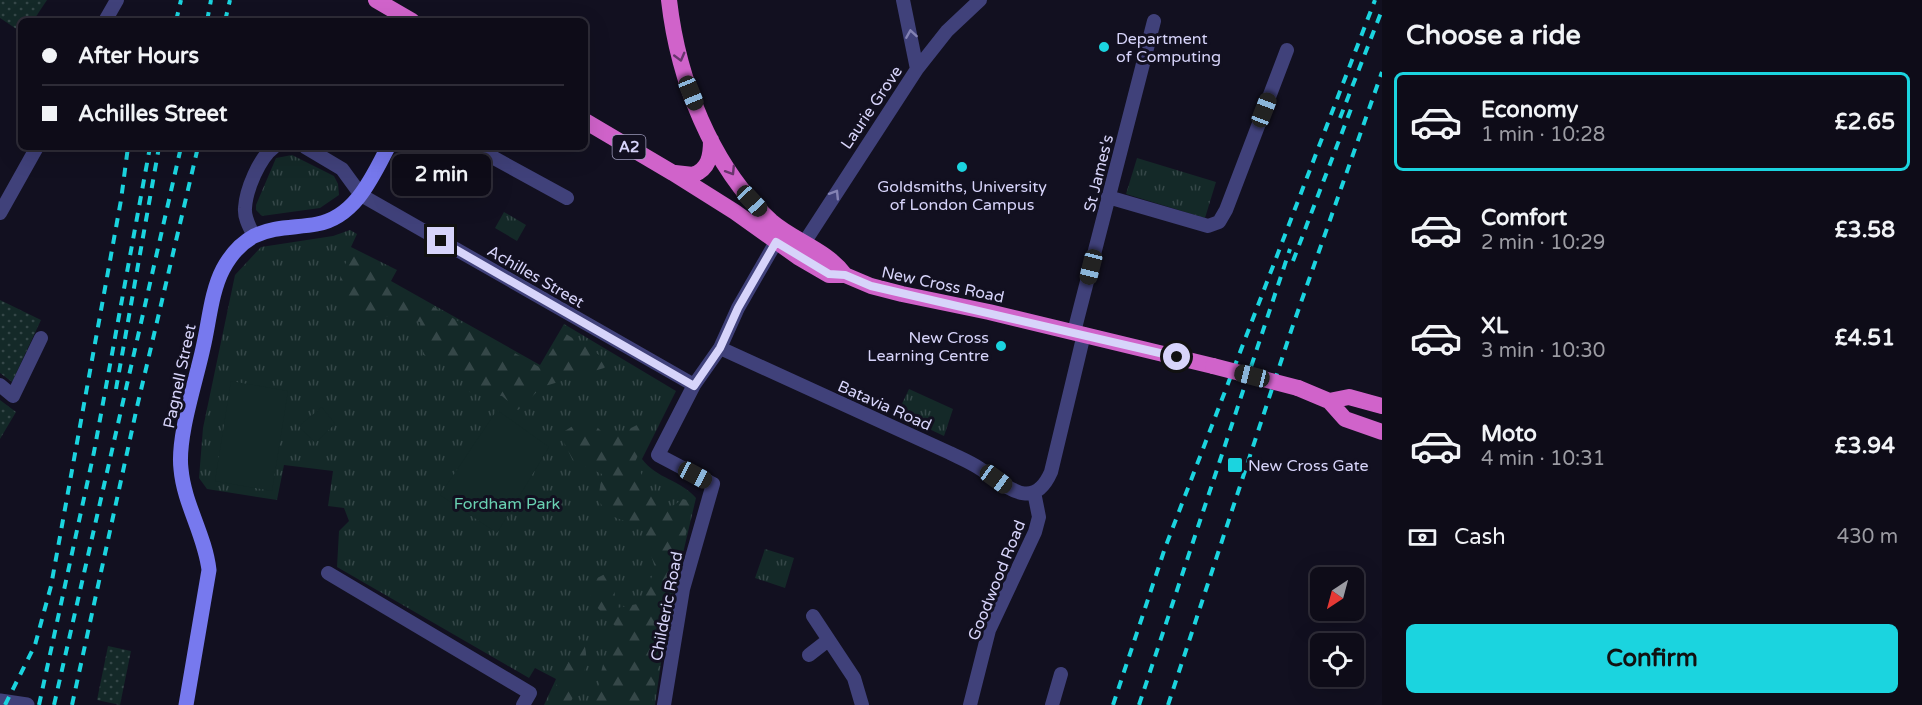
<!DOCTYPE html>
<html lang="en">
<head>
<meta charset="utf-8">
<style>
	:root { --surface:#0e0c18; --page:#171521; --text:#f1f3f6; --muted:#9b9ba2; --line:#2e2c37; --accent:#1bd4df }
	body { margin:0; font-family:"Varela Round",sans-serif; background:var(--page); color:var(--text); height:100vh; display:flex; flex-direction:column; font-size:22px; white-space:nowrap }
	* { box-sizing:border-box; margin:0 }
	p { font-size:20px; color:var(--muted) }
	.icon { flex:none; width:33px; height:33px; fill:none; stroke:currentColor; stroke-width:2; stroke-linecap:round; stroke-linejoin:round }
	.map { position:relative; flex:1; overflow:hidden }
	.sheet { display:flex; flex-direction:column; background:var(--surface); width:540px }
	.sheet>* { flex:none }
	.top-card { position:absolute; left:18px; top:18px; width:570px; height:132px; border-radius:9px; box-shadow:0 6px 24px #0002,0 0 0 2px var(--line); display:grid; align-content:center; height:132px; padding:0 24px; background:var(--surface) }
	.needle { width:39px; rotate:216deg }
	.tools { position:absolute; left:1310px; top:567px; display:grid; gap:12px }
	.tools a { display:grid; place-items:center; width:54px; height:54px; border-radius:9px; background:var(--surface); box-shadow:0 6px 24px #0002,0 0 0 2px var(--line); font-size:30px }
	.end { position:absolute; width:27px; height:27px; margin:-14px; border:8px solid #d7d4fa; background:#111; box-shadow:0 0 0 3px #111 }
	.from { border-radius:50% }
	.bubble { position:absolute; height:42px; border-radius:9px; background:var(--surface); box-shadow:0 6px 24px #0002,0 0 0 2px var(--line); font-size:20px; font-weight:700; line-height:42px; text-align:center }
	.car { position:absolute; width:18px; height:36px; margin:-18px -9px; border-radius:8px; box-shadow:0 0 4px 2px #0007; background:linear-gradient(#222 24%,#8ab4d8 0 40%,#222 0 76%,#8ab4d8 0 86%,#222 0) }
	.top-card b { display:flex; align-items:center; gap:21px; height:57px; font-size:22px }
	.top-card b+b { border-top:2px solid var(--line) }
	.top-card i { width:15px; height:15px; background:var(--text) }
	ul { padding:0; list-style:none }
	li { display:flex; align-items:center; gap:18px; height:99px; margin:0 12px 9px; padding:0 12px; border:3px solid transparent; border-radius:9px }
	li div { flex:1 }
	li b { display:block; font-size:22px }
	li em { font-style:normal; font-weight:700 }
	li.selected { border-color:var(--accent) }
	li>.icon { width:54px; height:54px; stroke-width:1.5 }
	h2 { padding:0 24px; font-size:27px; line-height:72px }
	.pay { display:flex; align-items:center; gap:15px; height:66px; padding:0 24px; font-size:22px }
	.pay p { margin-inline-start:auto }
	.cta { display:flex; gap:12px; margin-top:auto; padding:12px 24px }
	.cta a { flex:1; height:69px; border-radius:9px; background:var(--accent); color:#111; font-size:24px; font-weight:700; line-height:69px; text-align:center }
	main { display:flex; flex:1; min-height:0 }
	.map>svg:first-child { display:block }
	.grass { fill:url(#grass-tufts) }
	.forest { fill:url(#forest-firs) }
	.garden { fill:url(#garden-dots) }
	.pitch { fill:#142928 }
	.lines { fill:none; stroke-linecap:round; stroke-linejoin:round }
	.minor { stroke:#40417a; stroke-width:14 }
	.tertiary { stroke:#40417a; stroke-width:15 }
	.secondary { stroke:#7779ee; stroke-width:15 }
	.trunk { stroke:#d063ca; stroke-width:16 }
	.rail { stroke:#1bd4df; stroke-width:4; stroke-dasharray:9 8; stroke-linecap:butt }
	.trunk-bridge { stroke:#d063ca; stroke-width:16 }
	.oneway { stroke:#8483b4 }
	.oneway2 { stroke:#67356c }
	.route { stroke:#d7d4fa; stroke-width:8 }
	.poi-dot { fill:#1bd4df; stroke:#121020; stroke-width:2 }
	.labels { text-anchor:middle; stroke-width:6; stroke-linejoin:round; paint-order:stroke }
	.shield { fill:#121020; stroke:#9c99b9; stroke-width:1.5 }
	.shield-label { font-size:15px; font-weight:bold; fill:#d7d4fa }
	.poi-label { font-size:16px; fill:#d7d4fa; stroke:#121020; text-anchor:start }
	.street-label { font-size:16px; fill:#d7d4fa; stroke:#121020 }
	.park-label { font-size:16px; fill:#69d1b2; stroke:#121020 }
</style>
</head>
<body>
<main>
<div class="map">
<svg width="1382" height="705" viewBox="0 0 1382 705">
	<defs>
		<pattern id="grass-tufts" width="24" height="20" patternUnits="userSpaceOnUse" patternTransform="scale(1.5)"><rect width="24" height="20" fill="#142928"/><path d="M3 7l-1-3M5 7V3M7 7l1-3M15 17l-1-3M17 17v-4M19 17l1-3" fill="none" stroke="#354748"/></pattern>
		<pattern id="forest-firs" width="22" height="20" patternUnits="userSpaceOnUse" patternTransform="scale(1.5)"><rect width="22" height="20" fill="#142928"/><path d="M5 1l3.5 6h-7zM16 11l3.5 6h-7z" fill="#354748"/></pattern>
		<pattern id="garden-dots" width="8" height="8" patternUnits="userSpaceOnUse" patternTransform="scale(1.5)"><rect width="8" height="8" fill="#142928"/><path d="M2 2h.1M6 6h.1" fill="none" stroke="#354748" stroke-width="1.8" stroke-linecap="round"/></pattern>
	</defs>
	<rect width="100%" height="100%" fill="#121020"/>
	<path class="grass" d="M292,155L334,176L338,184L339,195L320,208L262,216L256,210V205L276,158Z
		M1137,158L1216,182L1205,218L1126,194Z
		M504,212L526,225L517,241L495,228Z
		M350,230L357,234L351,247L397,270L391,281L540,365L564,324L676,391L642,459C657,479 681,480 696,498L667,621L655,705H544L556,679L535,668L529,678L337,567L339,531L349,521L344,508L328,506L333,471L284,465L277,500L207,489L199,478L203,428L235,275L261,247L333,236Z
		M909,389L953,409L944,436L897,414Z
		M765,549L794,558L785,588L755,578Z"/>
	<path class="forest" d="M352,250L393,271L389,282L541,368L563,332L610,362L604,368L542,387L518,410L502,396L469,392L458,358L423,355L420,322L355,312L338,292L341,273Z
		M587,417L609,439L645,421L652,425L635,462L662,513L683,499L694,502L664,622L652,705H595L602,668L615,626L589,599L597,578L611,571L617,608L642,603L655,568L643,528L609,515L598,500L602,474L573,461L560,434Z
		M581,638C594,659 580,685 569,705H546Z"/>
	<path class="garden" d="M0,0H47L33,21H21V32L0,18Z
		M0,300L41,320L12,382L0,373Z
		M0,400L16,412L0,439Z
		M108,646L131,651L120,705L97,700Z"/>
	<path class="pitch" d="M231,381L288,391L272,491L215,481Z
		M322,407L335,424L315,443L299,426Z
		M497,410L549,447L497,533L440,495Z"/>
	<g class="lines">
		<path class="minor" d="M903,0L917,69
			M105,21L117,0
			M305,147L342,169L361,195L694,385
			M474,147L567,198
			M1108,197L1208,226L1219,222L1226,210L1287,50
			M0,213L37,147
			M254,236C250,228 244,218 245,208C246,190 259,158 274,147
			M804,243L917,69L947,31L980,0
			M1074,332L1154,21
			M720,348L950,453C960,458 970,462 979,468C1004,483 1032,515 1051,472L1084,334
			M0,385L13,396L41,338
			M328,573L530,693L523,705
			M813,616L854,678L862,705
			M809,655L827,641
			M664,705L683,589L713,484L658,455L694,385L720,348L738,308L776,242
			M970,705L989,630L1035,532L1039,517L1034,492
			M1052,705L1061,674"/>
		<path class="tertiary" d="M0,701L27,705"/>
		<path class="secondary" d="M186,705L209,570C205,535 184,504 181,469C177,437 196,381 203,348C209,323 211,292 223,269C230,256 241,243 254,236C274,226 296,228 317,224C355,217 372,178 388,147"/>
		<path class="trunk" d="M376,0L412,21
			M669,0C678,79 711,166 771,221C794,241 827,250 845,275
			M585,121L673,173L735,212L798,257L829,275H845L871,286L902,294L989,312L1213,366
			M675,173L693,175C709,169 711,156 711,140
			M1298,388L1329,401L1345,419L1382,432
			M1329,401L1349,397L1382,406"/>
		<path class="rail" d="M176,21L181,0
			M207,21L211,0
			M225,21L230,0
			M1340,118L1382,10
			M1293,261L1351,109
			M116,389L159,147
			M5,705L35,645L51,586L121,200L128,147
			M39,705L94,452L150,147
			M54,705L181,147
			M72,705L137,407L198,147
			M1113,705L1165,548L1375,0
			M1139,705L1290,249
			M1168,705L1292,328L1382,72"/>
		<path class="trunk-bridge" d="M1213,366L1298,388"/>
	</g>
	<defs><path id="oneway-chevron" d="M-2-3.5L2.5 0L-2 3.5" fill="none" stroke-width="1.6" stroke-linecap="round" stroke-linejoin="round" transform="scale(1.5)"/></defs>
	<g class="oneway">
		<use href="#oneway-chevron" transform="translate(911 34) rotate(-99)"/>
		<use href="#oneway-chevron" transform="translate(835 194) rotate(-58)"/>
	</g>
	<g class="oneway2">
		<use href="#oneway-chevron" transform="translate(680 57) rotate(75)"/>
		<use href="#oneway-chevron" transform="translate(731 171) rotate(58)"/>
	</g>
	<g class="lines">
		<path class="route" d="M441,241L694,386L720,348L738,308L776,242L829,274L845,275L871,286L1177,357"/>
	</g>
	<g class="poi-dot">
		<circle cx="1104" cy="47" r="6"/>
		<circle cx="962" cy="167" r="6"/>
		<circle cx="1001" cy="346" r="6"/>
		<rect x="1227" y="457" width="16" height="16" rx="3"/>
	</g>
	<g class="labels">
		<rect class="shield" x="612.5" y="135" width="33" height="24" rx="4.5"/>
		<g class="shield-label">
			<text x="629" y="152">A2</text>
		</g>
		<g class="poi-label">
			<text x="1116" y="44">Department<tspan x="1116" dy="18">of Computing</tspan></text>
			<text x="962" y="192" text-anchor="middle">Goldsmiths, University<tspan x="962" dy="18">of London Campus</tspan></text>
			<text x="989" y="343" text-anchor="end">New Cross<tspan x="989" dy="18">Learning Centre</tspan></text>
			<text x="1248" y="471">New Cross Gate</text>
		</g>
		<g class="street-label">
			<text transform="translate(871 107) rotate(-56)" y="6">Laurie Grove</text>
			<text transform="translate(1098 173) rotate(-76)" y="6">St James's</text>
			<text transform="translate(536 276) rotate(30)" y="6">Achilles Street</text>
			<text transform="translate(943 284) rotate(12)" y="6">New Cross Road</text>
			<text transform="translate(179 376) rotate(-78)" y="6">Pagnell Street</text>
			<text transform="translate(885 405) rotate(24)" y="6">Batavia Road</text>
			<text transform="translate(996 580) rotate(-68)" y="6">Goodwood Road</text>
			<text transform="translate(666 606) rotate(-79)" y="6">Childeric Road</text>
		</g>
		<g class="park-label">
			<text x="507" y="509">Fordham Park</text>
		</g>
	</g>
</svg>
<div class="tools">
<a><svg class="needle" viewBox="-14 -14 28 28"><path d="M0-13l5 13h-10z" fill="#e53935"/><path d="M0 13l5-13h-10z" fill="#9b9ba2"/></svg></a>
<a><svg class="icon" aria-label="locate" viewBox="0 0 24 24"><circle cx="12" cy="12" r="6"/><path d="M12 2v4M12 18v4M2 12h4M18 12h4"/></svg></a>
</div>
<i class="end from" style="left:1177px;top:357px"></i>
<i class="end" style="left:441px;top:241px"></i>
<div class="bubble" style="left:392px;top:154px;width:99px">2 min</div>
<i class="car" style="left:691px;top:93px;rotate:158deg"></i>
<i class="car" style="left:1264px;top:110px;rotate:21deg"></i>
<i class="car" style="left:752px;top:201px;rotate:137deg"></i>
<i class="car" style="left:1091px;top:267px;rotate:194deg"></i>
<i class="car" style="left:1252px;top:376px;rotate:284deg"></i>
<i class="car" style="left:695px;top:475px;rotate:118deg"></i>
<i class="car" style="left:996px;top:479px;rotate:126deg"></i>
<div class="top-card">
<b><i class="from"></i>After Hours</b>
<b><i></i>Achilles Street</b>
</div>
</div>
<section class="sheet">
<h2>Choose a ride</h2>
<ul>
<li class="selected"><svg class="icon" aria-label="car" viewBox="0 0 24 24"><path d="M5 17H2v-5l4-1 3-4h7l3 4 3 1v5h-3M9 17h6M6 11h13"/><circle cx="7" cy="17" r="2"/><circle cx="17" cy="17" r="2"/></svg><div><b>Economy</b><p>1 min · 10:28</p></div><em>£2.65</em></li>
<li><svg class="icon" aria-label="car" viewBox="0 0 24 24"><path d="M5 17H2v-5l4-1 3-4h7l3 4 3 1v5h-3M9 17h6M6 11h13"/><circle cx="7" cy="17" r="2"/><circle cx="17" cy="17" r="2"/></svg><div><b>Comfort</b><p>2 min · 10:29</p></div><em>£3.58</em></li>
<li><svg class="icon" aria-label="car" viewBox="0 0 24 24"><path d="M5 17H2v-5l4-1 3-4h7l3 4 3 1v5h-3M9 17h6M6 11h13"/><circle cx="7" cy="17" r="2"/><circle cx="17" cy="17" r="2"/></svg><div><b>XL</b><p>3 min · 10:30</p></div><em>£4.51</em></li>
<li><svg class="icon" aria-label="car" viewBox="0 0 24 24"><path d="M5 17H2v-5l4-1 3-4h7l3 4 3 1v5h-3M9 17h6M6 11h13"/><circle cx="7" cy="17" r="2"/><circle cx="17" cy="17" r="2"/></svg><div><b>Moto</b><p>4 min · 10:31</p></div><em>£3.94</em></li>
</ul>
<div class="pay"><svg class="icon" aria-label="cash" viewBox="0 0 24 24"><path d="M3 7h18v10H3z"/><circle cx="12" cy="12" r="2"/></svg>Cash<p>430 m</p></div>
<div class="cta"><a>Confirm</a></div>
</section>
</main>
</body>
</html>
